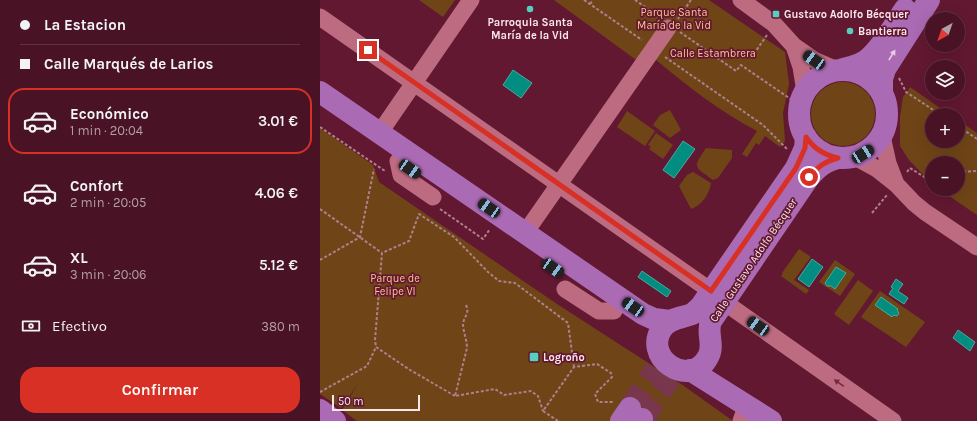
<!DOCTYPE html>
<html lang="es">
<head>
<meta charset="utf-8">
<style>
	:root { --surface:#4a1225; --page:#542032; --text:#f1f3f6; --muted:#b29ea7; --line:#613242; --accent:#d93025 }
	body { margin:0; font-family:Karla,sans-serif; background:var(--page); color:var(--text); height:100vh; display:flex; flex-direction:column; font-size:15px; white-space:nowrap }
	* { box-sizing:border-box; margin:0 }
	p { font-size:13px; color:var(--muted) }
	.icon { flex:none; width:22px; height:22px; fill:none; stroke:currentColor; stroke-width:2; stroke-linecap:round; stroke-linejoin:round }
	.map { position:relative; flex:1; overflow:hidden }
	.drawer { display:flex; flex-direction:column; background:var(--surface); width:320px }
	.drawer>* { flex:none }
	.hud { display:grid; align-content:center; height:88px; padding:0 20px; background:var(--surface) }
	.needle { width:26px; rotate:220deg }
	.buttons { position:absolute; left:605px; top:12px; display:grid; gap:8px }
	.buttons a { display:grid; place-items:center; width:40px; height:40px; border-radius:50%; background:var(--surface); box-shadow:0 4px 16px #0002,0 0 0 1px var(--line); font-size:20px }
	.scale { position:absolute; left:12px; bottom:10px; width:88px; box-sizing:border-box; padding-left:4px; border:2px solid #fae7eb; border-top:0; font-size:11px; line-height:14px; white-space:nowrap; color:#fae7eb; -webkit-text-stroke:3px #621831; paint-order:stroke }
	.end { position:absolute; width:18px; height:18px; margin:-9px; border:5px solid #d93025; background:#fff; box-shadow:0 0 0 2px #fff }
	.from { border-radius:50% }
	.car { position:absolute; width:12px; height:24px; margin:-12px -6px; border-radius:5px; box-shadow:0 0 3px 1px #0007; background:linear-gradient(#222 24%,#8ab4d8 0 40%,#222 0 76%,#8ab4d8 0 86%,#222 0) }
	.hud b { display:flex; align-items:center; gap:14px; height:38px; font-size:15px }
	.hud b+b { border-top:1px solid var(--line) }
	.hud i { width:10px; height:10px; background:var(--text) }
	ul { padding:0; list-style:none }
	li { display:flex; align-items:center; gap:12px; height:66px; margin:0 8px 6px; padding:0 12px; border:2px solid transparent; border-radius:16px }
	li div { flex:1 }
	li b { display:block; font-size:15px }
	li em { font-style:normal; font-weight:600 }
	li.on { border-color:var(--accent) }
	li>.icon { width:36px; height:36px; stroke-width:1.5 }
	.pay { display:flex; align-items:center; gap:10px; height:44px; padding:0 20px; font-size:15px }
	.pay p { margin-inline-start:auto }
	.primary-button { display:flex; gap:8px; margin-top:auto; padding:8px 20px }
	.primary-button a { flex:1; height:46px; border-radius:16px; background:var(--accent); color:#fff; font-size:16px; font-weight:600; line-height:46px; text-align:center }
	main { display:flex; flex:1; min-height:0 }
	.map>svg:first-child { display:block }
	.green { fill:#6f4517 }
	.water { fill:#028d81; stroke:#4ca8a1 }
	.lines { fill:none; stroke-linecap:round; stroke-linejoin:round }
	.minor-tunnel { stroke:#79374d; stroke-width:17; stroke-dasharray:17 8; stroke-linecap:butt }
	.major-tunnel { stroke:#79374d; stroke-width:22; stroke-dasharray:22 11; stroke-linecap:butt }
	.path { stroke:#ae808e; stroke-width:2; stroke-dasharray:3 2; stroke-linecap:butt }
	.minor { stroke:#bd6b80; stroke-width:17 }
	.major { stroke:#ab6ab4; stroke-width:22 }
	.oneway { fill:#eacee0 }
	.oneway2 { fill:#742941 }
	.route { stroke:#d93025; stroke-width:5 }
	.poi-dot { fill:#58cebf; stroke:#621831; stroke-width:1.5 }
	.labels { text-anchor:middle; stroke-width:3.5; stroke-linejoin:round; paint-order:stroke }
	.park-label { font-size:11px; fill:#fec590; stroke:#621831 }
	.poi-label { font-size:11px; font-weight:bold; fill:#fae7eb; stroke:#621831; text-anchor:start }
	.street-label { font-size:11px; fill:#fae7eb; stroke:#621831 }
</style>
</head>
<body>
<main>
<section class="drawer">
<div class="hud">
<b><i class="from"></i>La Estacion</b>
<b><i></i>Calle Marqués de Larios</b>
</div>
<ul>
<li class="on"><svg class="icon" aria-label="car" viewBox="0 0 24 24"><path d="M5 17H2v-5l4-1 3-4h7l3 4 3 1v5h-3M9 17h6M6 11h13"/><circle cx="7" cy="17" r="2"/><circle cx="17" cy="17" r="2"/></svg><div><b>Económico</b><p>1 min · 20:04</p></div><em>3.01 €</em></li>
<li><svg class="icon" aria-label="car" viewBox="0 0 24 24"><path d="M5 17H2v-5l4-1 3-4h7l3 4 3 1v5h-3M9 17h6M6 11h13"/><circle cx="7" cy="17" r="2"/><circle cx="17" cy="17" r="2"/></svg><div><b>Confort</b><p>2 min · 20:05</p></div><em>4.06 €</em></li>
<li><svg class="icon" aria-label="car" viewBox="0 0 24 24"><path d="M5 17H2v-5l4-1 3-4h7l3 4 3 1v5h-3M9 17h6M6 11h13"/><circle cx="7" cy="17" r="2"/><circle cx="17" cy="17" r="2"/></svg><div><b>XL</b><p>3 min · 20:06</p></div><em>5.12 €</em></li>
</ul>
<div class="pay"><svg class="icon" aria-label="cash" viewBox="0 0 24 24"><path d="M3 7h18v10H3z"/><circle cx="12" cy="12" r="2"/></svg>Efectivo<p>380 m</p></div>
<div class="primary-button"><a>Confirmar</a></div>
</section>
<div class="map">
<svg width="657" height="421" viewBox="0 0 657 421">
	<rect width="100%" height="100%" fill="#621831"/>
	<path class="green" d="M99,0H135L123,17Z
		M234,0H389L465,52L469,84L463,113L465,141L460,147L445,136L439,145L436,143L427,157L422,154L437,131C402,113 366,85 336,60L323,65Z
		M491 114a32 32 0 1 1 64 0a32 32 0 1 1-64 0Z
		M590,87L630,115H612V141H638V120L657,133V215L619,189H638V163H612V184L589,160L580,146V117L583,97Z
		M350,110L361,130L350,138L333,125L340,115Z
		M307,111L335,131L325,146L297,127Z
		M0,128L53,165L59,182L237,304L364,386L413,421H37L22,410L38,384L21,408L0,394Z
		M336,133L353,145L343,159L329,149L331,147L328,145Z
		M386,148L412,150V158L398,178L393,180C374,166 372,169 386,148Z
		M373,172L391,183C389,195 382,205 371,209L359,186L367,175Z
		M479,249L491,257L474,280L489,290L486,294L461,276L463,274L462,273Z
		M515,260L535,274L520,296L499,282Z
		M538,280L553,291L529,325L514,314Z
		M560,291L605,322L586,347L541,317Z"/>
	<path class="water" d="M193,70L212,83L201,98L183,85Z
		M363,141L375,149L354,178L343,170Z
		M492,259L503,267L489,287L478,279Z
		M516,267L526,273L515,289L511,286H507L505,283Z
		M322,271L351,291L347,297L318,277Z
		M576,279L583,284L578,291L588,298L584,304L569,294L573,288L571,287Z
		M561,297L578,309L577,310L579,313L577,316L574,315L572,317L555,305Z
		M638,330L655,342L650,351L633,338Z"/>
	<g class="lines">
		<path class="minor-tunnel" d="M327,421L337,397"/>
		<path class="major-tunnel" d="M310,408L336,369
			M322,419L350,378"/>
		<path class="path" d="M264,0L322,40
			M315,0L340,17
			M270,4L273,0
			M358,19L371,0
			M360,32L416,71L421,65L472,100L470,114L473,127
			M345,57L443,125L467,149
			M431,58L447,35
			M579,78L586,92L621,115
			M638,126L657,139
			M0,127L65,171
			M587,172L590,168L606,178L612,177
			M638,172L657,171
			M0,209L62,253
			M120,209L163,239L170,229
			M552,213L567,195
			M0,260L40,237L54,169
			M146,305C150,314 144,316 143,324C143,331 147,340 147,348L135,396L175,389L184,395L211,391L218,396L223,411
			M0,392L47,366L56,347
			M135,396L90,370L56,347L55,340L62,253L89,241L99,214L134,237L168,272L179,281L195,283L248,323L254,367
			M238,421L223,411L254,367L277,364L291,373L292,377L275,394L278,402H294"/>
		<path class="minor" d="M421,0L454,24L474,46L494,60L517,70
			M0,17L391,291
			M474,46L481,67L485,92
			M65,125L151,0
			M562,136L568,163L576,184
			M535,157L557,169L576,184L594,203L605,212L657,247
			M78,161L81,175L113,197
			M205,233L348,28
			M245,289L279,311H294
			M404,302L573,421
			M419,401L425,410L421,421"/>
		<path class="major" d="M523,69C532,67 542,65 549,58C563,46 574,25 585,9
			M479 114a44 44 0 1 1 88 0a44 44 0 1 1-88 0Z
			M0,92L323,314L334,319L350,321
			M562,92V79L565,69L609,0
			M486,137L485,148L476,168L381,306C378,309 375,312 372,314C362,318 351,318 344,326C319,356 370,391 388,357C395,345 386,333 391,321L489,177C499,166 504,162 518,158
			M370,370L451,421
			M0,410L15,421
			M301,421L310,408
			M320,421L322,419"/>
	</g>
	<defs><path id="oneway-solid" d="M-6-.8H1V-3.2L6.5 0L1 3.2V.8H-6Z"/></defs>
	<use class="oneway" href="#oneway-solid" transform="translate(572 55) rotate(-58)"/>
	<use class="oneway2" href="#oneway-solid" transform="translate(519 383) rotate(-145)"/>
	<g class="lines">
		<path class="route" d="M48,50L391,291L476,168L485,148L486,137C494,149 504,155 518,158C504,162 499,166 489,177"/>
	</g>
	<g class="poi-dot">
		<circle cx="210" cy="9" r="4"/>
		<rect x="452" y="10" width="8" height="8" rx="2"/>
		<circle cx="530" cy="31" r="4"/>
		<rect x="209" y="352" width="10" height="10" rx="2"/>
	</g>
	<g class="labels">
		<g class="park-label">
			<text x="354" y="16">Parque Santa<tspan x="354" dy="13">María de la Vid</tspan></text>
			<text x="393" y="57">Calle Estambrera</text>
			<text x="75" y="282">Parque de<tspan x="75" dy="13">Felipe VI</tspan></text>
		</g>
		<g class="poi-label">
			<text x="464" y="18">Gustavo Adolfo Bécquer</text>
			<text x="210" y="26" text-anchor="middle">Parroquia Santa<tspan x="210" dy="13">María de la Vid</tspan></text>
			<text x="538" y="35">Bantierra</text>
			<text x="223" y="361">Logroño</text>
		</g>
		<g class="street-label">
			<text transform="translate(433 260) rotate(-56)" y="4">Calle Gustavo Adolfo Bécquer</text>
		</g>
	</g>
</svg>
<div class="buttons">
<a><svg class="needle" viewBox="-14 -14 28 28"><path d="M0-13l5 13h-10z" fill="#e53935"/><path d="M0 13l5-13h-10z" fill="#b29ea7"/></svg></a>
<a><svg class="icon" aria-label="layers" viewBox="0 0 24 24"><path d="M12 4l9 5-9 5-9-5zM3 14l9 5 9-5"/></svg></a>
<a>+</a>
<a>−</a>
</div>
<div class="scale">50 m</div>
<i class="end from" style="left:489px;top:177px"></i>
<i class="end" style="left:48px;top:50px"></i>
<i class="car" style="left:494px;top:60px;rotate:305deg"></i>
<i class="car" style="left:543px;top:154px;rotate:58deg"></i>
<i class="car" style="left:90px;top:169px;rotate:124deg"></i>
<i class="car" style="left:169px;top:208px;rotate:304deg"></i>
<i class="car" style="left:233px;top:268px;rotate:125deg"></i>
<i class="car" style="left:313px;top:307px;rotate:305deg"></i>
<i class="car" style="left:438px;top:326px;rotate:305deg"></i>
</div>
</main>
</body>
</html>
